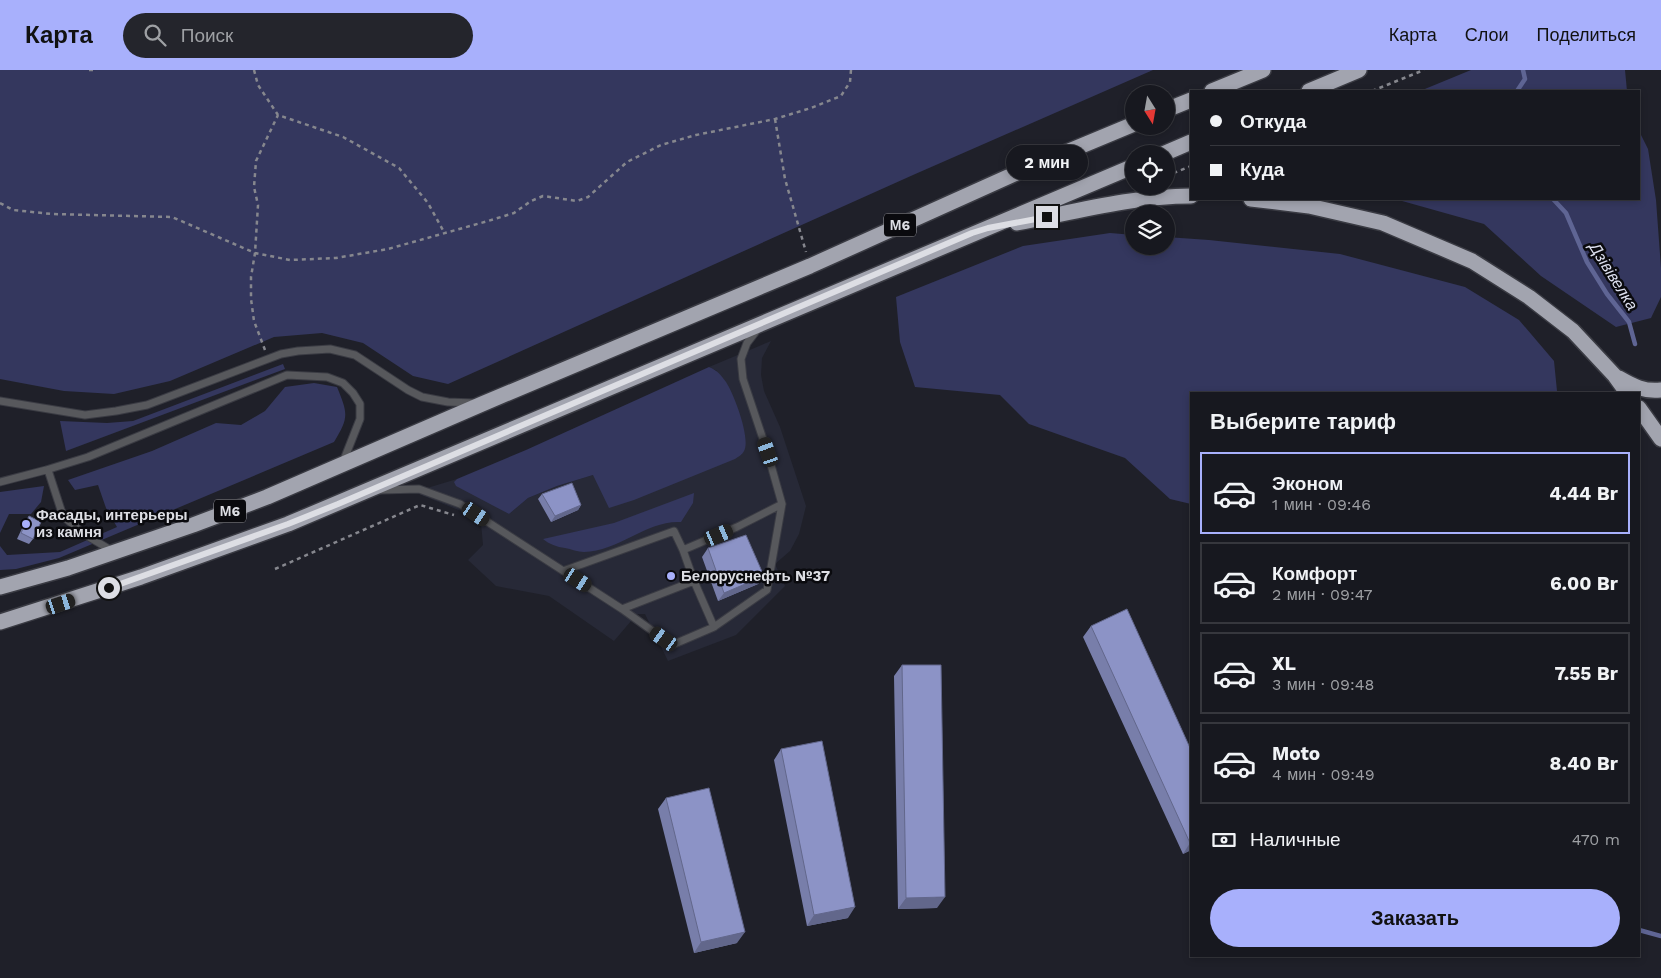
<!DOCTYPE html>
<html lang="ru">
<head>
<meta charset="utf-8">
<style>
	:root { --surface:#17181f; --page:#24252c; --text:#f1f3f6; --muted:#9ea0a4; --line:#36373d; --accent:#a8b0fc }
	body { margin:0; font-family:"Work Sans",sans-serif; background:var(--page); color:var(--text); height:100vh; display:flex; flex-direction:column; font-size:19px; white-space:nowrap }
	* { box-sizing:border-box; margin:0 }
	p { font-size:16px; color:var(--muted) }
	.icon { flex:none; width:28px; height:28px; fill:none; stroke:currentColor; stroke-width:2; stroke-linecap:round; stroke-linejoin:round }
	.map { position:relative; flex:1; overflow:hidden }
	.drawer { position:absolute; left:1190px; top:322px; width:450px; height:565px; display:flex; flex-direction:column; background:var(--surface); border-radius:0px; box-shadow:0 2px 8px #0003,0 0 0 1px var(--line) }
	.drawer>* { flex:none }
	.banner { position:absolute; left:1190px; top:20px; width:450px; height:110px; border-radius:0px; box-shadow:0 2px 8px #0003,0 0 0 1px var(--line); display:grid; align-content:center; height:110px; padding:0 20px; background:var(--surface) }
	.needle { width:32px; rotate:169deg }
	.buttons { position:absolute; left:1125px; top:15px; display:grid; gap:10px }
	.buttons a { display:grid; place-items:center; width:50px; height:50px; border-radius:50%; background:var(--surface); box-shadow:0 2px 8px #0003,0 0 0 1px var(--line); font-size:25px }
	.end { position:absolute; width:22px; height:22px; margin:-11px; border:6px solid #dddee4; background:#111; box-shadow:0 0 0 2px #111 }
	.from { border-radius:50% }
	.bubble { position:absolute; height:35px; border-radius:18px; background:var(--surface); box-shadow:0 2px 8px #0003,0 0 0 1px var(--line); font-size:16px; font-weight:700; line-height:35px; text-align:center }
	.car { position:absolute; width:15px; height:30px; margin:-15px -8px; border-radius:6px; box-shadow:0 0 4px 1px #0007; background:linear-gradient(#222 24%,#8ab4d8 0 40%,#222 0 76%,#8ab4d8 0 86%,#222 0) }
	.banner b { display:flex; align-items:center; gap:18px; height:48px; font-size:19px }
	.banner b+b { border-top:1px solid var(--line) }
	.banner i { width:12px; height:12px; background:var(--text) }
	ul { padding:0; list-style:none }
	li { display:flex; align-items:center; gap:15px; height:82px; margin:0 10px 8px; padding:0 10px; border:2px solid var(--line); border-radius:0px }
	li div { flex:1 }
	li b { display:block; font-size:19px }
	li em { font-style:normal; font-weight:700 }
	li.current { border-color:var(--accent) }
	li>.icon { width:45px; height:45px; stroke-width:1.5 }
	h2 { padding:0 20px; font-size:22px; line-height:60px }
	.pay { display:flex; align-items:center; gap:12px; height:55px; padding:0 20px; font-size:19px }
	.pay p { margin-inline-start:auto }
	.action { display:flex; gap:10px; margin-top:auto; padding:10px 20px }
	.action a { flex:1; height:58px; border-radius:30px; background:var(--accent); color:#111; font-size:20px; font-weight:700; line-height:58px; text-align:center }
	header { display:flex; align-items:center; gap:30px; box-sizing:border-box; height:70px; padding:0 25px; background:var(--accent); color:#111 }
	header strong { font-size:24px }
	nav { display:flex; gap:28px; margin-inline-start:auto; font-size:18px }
	.search { width:350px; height:45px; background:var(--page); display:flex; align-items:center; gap:12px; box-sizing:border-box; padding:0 18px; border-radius:28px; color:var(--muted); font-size:19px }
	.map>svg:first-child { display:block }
	.built { fill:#272937 }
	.green { fill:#34375e }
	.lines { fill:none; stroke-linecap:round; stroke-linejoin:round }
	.stream { stroke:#5f6594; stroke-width:4.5 }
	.lane-casing { stroke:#3a3b43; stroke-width:9 }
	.highway-casing { stroke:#3a3b43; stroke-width:18 }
	.path { stroke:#86878e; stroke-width:2.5; stroke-dasharray:4 4; stroke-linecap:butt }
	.lane { stroke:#57585c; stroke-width:7 }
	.highway { stroke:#a2a4af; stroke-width:15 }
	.wall { fill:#787eaa }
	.shaded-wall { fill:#62678b }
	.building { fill:#8c93c6; stroke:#62678b }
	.route { stroke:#dddee4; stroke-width:6 }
	.poi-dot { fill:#a8b0fc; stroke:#0a0a0e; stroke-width:2 }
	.labels { text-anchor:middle; stroke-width:5; stroke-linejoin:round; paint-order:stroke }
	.shield { fill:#0a0a0e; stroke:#9e9ea4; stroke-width:1 }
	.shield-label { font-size:14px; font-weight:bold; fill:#dddee4 }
	.poi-label { font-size:15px; font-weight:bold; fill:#dddee4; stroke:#0a0a0e; text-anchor:start }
	.water-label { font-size:16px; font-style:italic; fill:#dfe2f1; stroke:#0a0a0e }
</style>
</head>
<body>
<header>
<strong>Карта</strong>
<div class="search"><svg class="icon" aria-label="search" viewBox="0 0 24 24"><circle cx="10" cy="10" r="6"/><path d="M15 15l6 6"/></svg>Поиск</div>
<nav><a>Карта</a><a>Слои</a><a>Поделиться</a></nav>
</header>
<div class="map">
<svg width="1661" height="908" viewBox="0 0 1661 908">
	<rect width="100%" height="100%" fill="#1f2029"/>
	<path class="built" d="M771,271L762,288L761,305L764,321L780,357L806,436L799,464L790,481L775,494L785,516L736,565L668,591L645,544H637L614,571L549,526L496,516L468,490L483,475L481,453L461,441L414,422L457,409L455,412L509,444L528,428L557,416L593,405L717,301L709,297Z"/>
	<path class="green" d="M0,0H1153L913,105L448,314L413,306L363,273L322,263L274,267L170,311L114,324L64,321L0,309Z
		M1471,0H1625L1627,21H1420Z
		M1639,61L1648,79L1656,130L1661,198V227L1651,248L1616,257L1541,206L1484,154L1395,129H1639Z
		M1110,163L1134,165V176H1166V167L1209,170L1340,184L1465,217L1519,250L1554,291L1557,321L1554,324H1191V434L1170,429L1125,388L1029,354L1000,325L915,317L900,272L896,227L1023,176Z
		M283,294L285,299L66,381L60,351L107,353L133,351Z
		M709,297C717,300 721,305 726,312C734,324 751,369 744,381C743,384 738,387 735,389L634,430L609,438L593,405L557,416L528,428L509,444L456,416L454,412L457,409L526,380Z
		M314,313L337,317C348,344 349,347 334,372L59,488L16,499L0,500V476L7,485L60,482L117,457L106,438L98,415L75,420L68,410L152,381L216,353L241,355L265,341L285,317Z
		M44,416L41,432L31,444H9L0,463V422Z
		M694,423L693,433L681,452C647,450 619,481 584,482C578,482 571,479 565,478C557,477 549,474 543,469L614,453Z"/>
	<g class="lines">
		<path class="stream" d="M1517,21L1525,9L1523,0
			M1553,129L1566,143L1587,192L1607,224L1629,252L1635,274
			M1639,860L1661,866"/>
		<g class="lane-casing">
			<path id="lane" d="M0,331L85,345L116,341L147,335L281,284L298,281L330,279L355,285L408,320L422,327L448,332L474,333
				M48,400L63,446L84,464L114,482
				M0,412L46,400L88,387L287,305L327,307L343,313L353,323L360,334V349L343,392
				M381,420L419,419L460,434L622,539L672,575L714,557
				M683,480L694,511
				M563,501L674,461L683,480L737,457L782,434
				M622,539L694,511L714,557L767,520L782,434L767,381L743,309L741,289L747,273L757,260"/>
		</g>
		<g class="highway-casing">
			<path id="highway" d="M1212,21L1263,0
				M1309,21L1359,0
				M1166,40L1191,30
				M1163,84L1191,72
				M1251,129L1309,136L1383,153L1472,191L1529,227L1573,261L1615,306L1628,324
				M1017,153C1074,142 1133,126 1191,126
				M1619,308C1633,316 1644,322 1661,320
				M1639,338L1661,369
				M0,517L68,498L193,455L267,427L482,334L810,196L1021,101L1134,54
				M0,552L141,507L288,454L1134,96"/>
		</g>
		<path class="path" d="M89,0H97
			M254,0L258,15L278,45L343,67L399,98L428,133L444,162
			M1372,21L1424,0
			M775,49L785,109L806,182
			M1166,106L1191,96
			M0,133L13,140L52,144L172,147L255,183L290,190L336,188L388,179L488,151L514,143L531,131L543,126L577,131L588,127L627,92L661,75L696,65L775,49L811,38L841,26L850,12L851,0
			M265,280L254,251L251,229V207L255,183L258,135L254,117L256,91L278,45
			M275,499L420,435L454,445"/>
		<use href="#lane" class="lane"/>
		<use href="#highway" class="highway"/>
	</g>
	<path class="wall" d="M542,424L581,435L578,440L551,452L538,429Z
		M29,446L33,469L29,474L17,469L25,452Z
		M708,478L764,506L758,514L718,531L702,487Z
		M1091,556L1191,680V780L1183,784L1083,567Z
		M902,595L937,838L898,839L894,606Z
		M781,679L848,848L807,856L774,690Z
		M666,728L737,873L694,883L658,739Z"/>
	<path class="shaded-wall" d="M581,435L578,440L551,452L555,446Z
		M764,506L758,514L718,531L724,523Z
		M1191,772V780L1183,784L1190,773Z
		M945,827L937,838L898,839L906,828Z
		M855,837L848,848L807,856L814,845Z
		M745,862L737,873L694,883L701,872Z"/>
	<path class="building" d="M572,413L581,435L555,446L542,424Z
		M29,446L41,452L33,469L21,463Z
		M746,465L764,506L724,523L708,478Z
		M1127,539L1191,680V772L1190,773L1091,556Z
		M902,595H941L945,827L906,828Z
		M822,671L855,837L814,845L781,679Z
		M709,718L745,862L701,872L666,728Z"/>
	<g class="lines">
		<path class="route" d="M109,518L288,454L338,434L972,163L988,158L1047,147"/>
	</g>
	<g class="poi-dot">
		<circle cx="26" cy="454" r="5"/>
		<circle cx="671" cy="506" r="5"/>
	</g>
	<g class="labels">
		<g class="shield">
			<rect x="884" y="143.5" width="32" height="23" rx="4"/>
			<rect x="214" y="429.5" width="32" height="23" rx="4"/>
		</g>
		<g class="shield-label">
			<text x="900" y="160">М6</text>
			<text x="230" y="446">М6</text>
		</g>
		<g class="poi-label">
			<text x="36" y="450">Фасады, интерьеры<tspan x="36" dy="17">из камня</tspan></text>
			<text x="681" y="511">Белоруснефть №37</text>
		</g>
		<g class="water-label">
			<text transform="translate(1614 206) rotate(58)" y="6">Дзівівелка</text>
		</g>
	</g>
</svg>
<div class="buttons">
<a><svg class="needle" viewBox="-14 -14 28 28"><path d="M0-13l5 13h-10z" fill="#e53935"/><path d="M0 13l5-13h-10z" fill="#9ea0a4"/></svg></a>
<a><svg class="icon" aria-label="locate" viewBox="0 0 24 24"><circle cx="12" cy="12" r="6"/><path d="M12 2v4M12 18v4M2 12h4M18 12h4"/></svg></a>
<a><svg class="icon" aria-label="layers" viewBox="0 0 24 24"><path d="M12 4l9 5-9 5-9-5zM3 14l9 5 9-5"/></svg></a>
</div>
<i class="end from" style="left:109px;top:518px"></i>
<i class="end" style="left:1047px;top:147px"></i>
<div class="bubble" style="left:1006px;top:75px;width:82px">2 мин</div>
<i class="car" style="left:768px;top:382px;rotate:341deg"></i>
<i class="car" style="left:476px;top:444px;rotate:124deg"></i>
<i class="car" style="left:719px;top:465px;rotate:67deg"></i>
<i class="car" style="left:578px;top:510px;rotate:123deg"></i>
<i class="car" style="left:61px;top:534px;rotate:72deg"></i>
<i class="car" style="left:664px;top:569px;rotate:305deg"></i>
<div class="banner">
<b><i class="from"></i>Откуда</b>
<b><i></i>Куда</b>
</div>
<section class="drawer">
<h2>Выберите тариф</h2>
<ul>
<li class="current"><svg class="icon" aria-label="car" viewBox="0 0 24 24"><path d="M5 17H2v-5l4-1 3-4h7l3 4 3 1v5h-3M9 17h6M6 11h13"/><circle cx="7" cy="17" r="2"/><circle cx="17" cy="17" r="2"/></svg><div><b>Эконом</b><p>1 мин · 09:46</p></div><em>4.44 Br</em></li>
<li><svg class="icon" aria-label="car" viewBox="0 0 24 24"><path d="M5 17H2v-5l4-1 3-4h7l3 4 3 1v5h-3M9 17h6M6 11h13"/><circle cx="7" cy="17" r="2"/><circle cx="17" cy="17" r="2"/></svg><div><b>Комфорт</b><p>2 мин · 09:47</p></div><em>6.00 Br</em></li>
<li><svg class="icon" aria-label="car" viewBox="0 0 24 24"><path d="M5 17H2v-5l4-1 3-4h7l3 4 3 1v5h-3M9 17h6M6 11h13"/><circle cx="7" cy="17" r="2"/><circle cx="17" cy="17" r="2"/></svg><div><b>XL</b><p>3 мин · 09:48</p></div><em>7.55 Br</em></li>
<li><svg class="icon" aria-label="car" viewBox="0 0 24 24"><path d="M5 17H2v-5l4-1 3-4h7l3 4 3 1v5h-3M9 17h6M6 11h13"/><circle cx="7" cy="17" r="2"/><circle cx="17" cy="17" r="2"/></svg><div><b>Moto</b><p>4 мин · 09:49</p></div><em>8.40 Br</em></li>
</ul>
<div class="pay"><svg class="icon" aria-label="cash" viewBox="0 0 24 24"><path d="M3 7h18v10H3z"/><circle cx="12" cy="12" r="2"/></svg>Наличные<p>470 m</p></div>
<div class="action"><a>Заказать</a></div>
</section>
</div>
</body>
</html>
